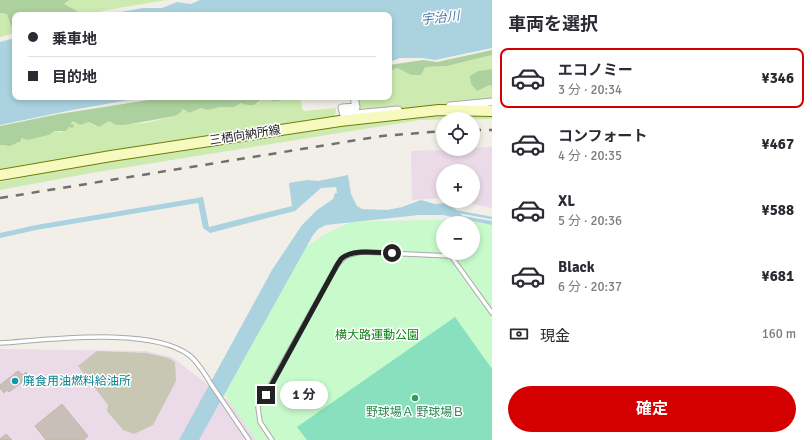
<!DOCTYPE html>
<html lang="ja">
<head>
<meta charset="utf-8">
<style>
	:root { --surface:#fff; --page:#f2f2f3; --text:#2b2b33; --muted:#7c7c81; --line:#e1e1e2; --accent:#d40000 }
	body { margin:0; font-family:Signika,"Noto Sans JP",sans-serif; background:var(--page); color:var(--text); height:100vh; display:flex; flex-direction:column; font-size:15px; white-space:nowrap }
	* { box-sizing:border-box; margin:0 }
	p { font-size:13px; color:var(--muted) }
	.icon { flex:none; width:22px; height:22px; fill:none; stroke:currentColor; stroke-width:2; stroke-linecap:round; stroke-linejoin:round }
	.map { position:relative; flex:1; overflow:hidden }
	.panel { display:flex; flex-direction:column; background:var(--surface); width:320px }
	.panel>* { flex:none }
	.top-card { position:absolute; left:12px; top:12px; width:380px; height:88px; border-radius:8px; box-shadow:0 2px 6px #0003; display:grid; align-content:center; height:88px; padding:0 16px; background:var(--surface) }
	.tools { position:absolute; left:436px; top:112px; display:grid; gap:8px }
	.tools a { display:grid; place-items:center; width:44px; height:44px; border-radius:50%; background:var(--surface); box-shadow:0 2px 6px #0003; font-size:20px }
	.end { position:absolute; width:18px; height:18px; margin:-9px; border:5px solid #222; background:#fff; box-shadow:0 0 0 2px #fff }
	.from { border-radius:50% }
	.bubble { position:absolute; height:28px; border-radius:14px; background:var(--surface); box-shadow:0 2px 6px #0003; font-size:13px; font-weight:700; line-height:28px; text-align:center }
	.top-card b { display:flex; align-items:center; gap:14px; height:38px; font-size:15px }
	.top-card b+b { border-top:1px solid var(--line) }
	.top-card i { width:10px; height:10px; background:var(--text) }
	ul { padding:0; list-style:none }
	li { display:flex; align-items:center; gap:12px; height:60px; margin:0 8px 6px; padding:0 8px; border:2px solid transparent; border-radius:8px }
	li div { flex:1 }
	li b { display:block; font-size:15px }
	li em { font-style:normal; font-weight:700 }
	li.selected { border-color:var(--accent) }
	li>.icon { width:36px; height:36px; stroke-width:1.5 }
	h2 { padding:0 16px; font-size:18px; line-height:48px }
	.pay { display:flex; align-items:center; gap:10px; height:44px; padding:0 16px; font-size:15px }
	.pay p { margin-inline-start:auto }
	.action { display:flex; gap:8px; margin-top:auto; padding:8px 16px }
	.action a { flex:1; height:46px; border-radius:24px; background:var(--accent); color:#fff; font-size:16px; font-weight:700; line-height:46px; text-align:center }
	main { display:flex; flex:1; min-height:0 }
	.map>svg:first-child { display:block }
	.industrial { fill:#ebdbe8 }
	.construction { fill:#c7c7b4 }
	.grass { fill:#cdebb0 }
	.forest { fill:#add19e }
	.park { fill:#c8facc; fill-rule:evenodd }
	.pitch { fill:#88e0be }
	.water { fill:#aad3df }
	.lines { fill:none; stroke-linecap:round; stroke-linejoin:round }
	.stream { stroke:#aad3df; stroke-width:2.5 }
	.building { fill:#c7bfb8; stroke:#c4b6ab }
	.lane-casing { stroke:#a9a9a9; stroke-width:5.5 }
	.street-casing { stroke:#a9a9a9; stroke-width:9 }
	.secondary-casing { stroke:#707d05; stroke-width:12 }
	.lane { stroke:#fff; stroke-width:3.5 }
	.street { stroke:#fff; stroke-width:7 }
	.secondary { stroke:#f7fabf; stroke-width:10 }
	.rail { stroke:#707070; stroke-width:2.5; stroke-dasharray:8 8; stroke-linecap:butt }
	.route { stroke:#222; stroke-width:5 }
	.culture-dot { fill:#0f9aa8; stroke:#fff; stroke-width:1.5 }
	.leisure-dot { fill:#2e9e5b; stroke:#fff; stroke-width:1.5 }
	.labels { text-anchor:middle; stroke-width:3; stroke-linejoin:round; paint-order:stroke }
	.street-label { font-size:12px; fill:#222; stroke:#fff }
	.park-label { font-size:12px; fill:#0c8416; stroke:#fff }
	.culture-label { font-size:12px; fill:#0d838f; stroke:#fff; text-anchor:start }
	.leisure-label { font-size:12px; fill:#27864d; stroke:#fff }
	.water-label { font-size:13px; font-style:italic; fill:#4a7aab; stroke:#fff }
</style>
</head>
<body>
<main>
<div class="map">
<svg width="492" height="440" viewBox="0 0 492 440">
	<rect width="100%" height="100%" fill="#f2efe9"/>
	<path class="industrial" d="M492,147V208L459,201H473V171H443V198L412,200L411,151L473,149V148Z
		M0,349L146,351L172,357L235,406L257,440H0Z"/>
	<path class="construction" d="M97,351L147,353L168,358L175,362L176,381L153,425L134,434L123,430L107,411L108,405L78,366Z"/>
	<path class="grass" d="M69,0H167L107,10L86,15H79L77,11L64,4Z
		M0,13L7,14L11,26H15V33L0,37Z
		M492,55V69L478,71L485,88L490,85L492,87V102L344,115L342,108L356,107L354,97H389V72L397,68L404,72L425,67L447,66Z
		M286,97H300L303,111L336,108L335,118C223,132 111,150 0,170V145L5,146L21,138L28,140L37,138L49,135L55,131L61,132L71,124L72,121L80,125L88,122L98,127L109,121L116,125L146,123L175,116L183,109L189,113L201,108L207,110L221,107H234L241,103L258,104C263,98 266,97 273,101L285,99Z
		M446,112L492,115V119L420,120L97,172L0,190V182L71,168L356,123Z"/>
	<path class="forest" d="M0,0H69L64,4L77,11L79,15H15V26H11L7,14L0,13Z
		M492,50V55L447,66L425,67L421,75H411L397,68L389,72V65L423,60L437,62Z
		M492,69V87L490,85L477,91L471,84L470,76L478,71Z
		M168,97H286L285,99C281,100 276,102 272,101C269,99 270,98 267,98C258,97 259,110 241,103L234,107H221L207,110L201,108L189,113L183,109L181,112L175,116L125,125H116L109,121L99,127L89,122L80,125L72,121L71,124L74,125L73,128L69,127L66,131H55L49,135L28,140L21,138V141L10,146L0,145V126L59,114Z"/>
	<path class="park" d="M461,219L492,225V440H256L224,394L305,248L323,235L351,222ZM443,223H473V253H443Z"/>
	<path class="pitch" d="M455,317L492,369V440H307L297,427Z"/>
	<path class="water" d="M200,0H492V48L435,60L423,58H400L389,62V15H103L143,8H162L177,2L191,4Z
		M15,38V97H146L72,110L0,125V42Z
		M348,175L351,194L357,206L362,209L387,210L402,207L421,200L435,204L446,203L451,205L463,216L492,221V225L443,215H419L326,225L318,229L313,235L199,440H179L272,270L302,225L317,210L333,199L335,193H337L336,187L321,188L295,211L210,233L203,228L198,203L36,230L0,238V233L36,225L203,197L209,227L292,206L289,183L307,180L318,181Z"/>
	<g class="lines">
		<path class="stream" d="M454,211L492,218"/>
	</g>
	<path class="building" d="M18,371L23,375L26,372L29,377L9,392L7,390L4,393L0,388V385Z
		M62,404L88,436L84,440H46L35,426Z
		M6,434L12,440H0V439Z"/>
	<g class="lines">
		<g class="lane-casing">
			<path id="lane" d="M0,343C47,340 151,326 189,355C198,362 205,374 211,384C224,403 236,421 249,440
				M272,440L260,422L258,407L336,267C344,255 348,255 362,252L451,256L492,313"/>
		</g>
		<g class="street-casing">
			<path id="street" d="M354,97L356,107L342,108L344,115L398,110
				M450,106L492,102"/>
		</g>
		<g class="secondary-casing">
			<path id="secondary" d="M0,175L111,156L340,121L439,110L492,111"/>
		</g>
		<use href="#lane" class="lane"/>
		<use href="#street" class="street"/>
		<use href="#secondary" class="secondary"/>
		<path class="rail" d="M473,130H492
			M0,198L382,136L443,131"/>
	</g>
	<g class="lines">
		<path class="route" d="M266,395L336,267C337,265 339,262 341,259C352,248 378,253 392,253"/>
	</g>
	<circle class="culture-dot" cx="15" cy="381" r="4"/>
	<circle class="leisure-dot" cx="415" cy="398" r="4"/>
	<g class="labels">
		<g class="street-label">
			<text transform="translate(245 135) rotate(-9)" y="4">三栖向納所線</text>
		</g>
		<g class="park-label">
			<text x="377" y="339">横大路運動公園</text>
		</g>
		<g class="culture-label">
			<text x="23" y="385">廃食用油燃料給油所</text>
		</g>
		<g class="leisure-label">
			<text x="415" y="416">野球場Ａ 野球場Ｂ</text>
		</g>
		<g class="water-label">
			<text transform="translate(440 17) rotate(-6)" y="5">宇治川</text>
		</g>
	</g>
</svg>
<div class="tools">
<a><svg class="icon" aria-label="locate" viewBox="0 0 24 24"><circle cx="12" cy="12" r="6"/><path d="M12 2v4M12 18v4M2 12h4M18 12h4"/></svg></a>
<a>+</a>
<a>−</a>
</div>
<i class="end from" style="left:392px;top:253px"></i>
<i class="end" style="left:266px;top:395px"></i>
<div class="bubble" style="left:280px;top:381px;width:48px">1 分</div>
<div class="top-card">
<b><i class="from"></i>乗車地</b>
<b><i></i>目的地</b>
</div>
</div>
<section class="panel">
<h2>車両を選択</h2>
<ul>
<li class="selected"><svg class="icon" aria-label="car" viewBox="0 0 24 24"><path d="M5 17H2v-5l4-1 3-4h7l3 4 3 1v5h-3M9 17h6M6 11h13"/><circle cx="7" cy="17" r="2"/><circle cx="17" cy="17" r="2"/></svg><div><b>エコノミー</b><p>3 分 · 20:34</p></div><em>¥346</em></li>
<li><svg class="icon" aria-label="car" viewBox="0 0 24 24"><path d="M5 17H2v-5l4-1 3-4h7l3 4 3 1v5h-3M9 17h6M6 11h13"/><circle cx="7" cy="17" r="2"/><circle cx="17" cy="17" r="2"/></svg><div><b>コンフォート</b><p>4 分 · 20:35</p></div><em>¥467</em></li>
<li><svg class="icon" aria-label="car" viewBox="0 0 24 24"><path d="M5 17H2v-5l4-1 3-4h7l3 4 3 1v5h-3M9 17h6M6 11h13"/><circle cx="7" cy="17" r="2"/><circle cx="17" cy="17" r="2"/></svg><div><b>XL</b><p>5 分 · 20:36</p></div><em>¥588</em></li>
<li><svg class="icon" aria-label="car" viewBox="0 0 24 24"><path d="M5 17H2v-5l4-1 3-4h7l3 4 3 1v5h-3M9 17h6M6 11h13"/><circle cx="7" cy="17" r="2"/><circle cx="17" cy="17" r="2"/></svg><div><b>Black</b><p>6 分 · 20:37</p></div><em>¥681</em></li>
</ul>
<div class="pay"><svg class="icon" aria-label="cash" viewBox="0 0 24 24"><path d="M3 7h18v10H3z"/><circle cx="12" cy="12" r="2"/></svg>現金<p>160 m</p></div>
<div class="action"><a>確定</a></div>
</section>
</main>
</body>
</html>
